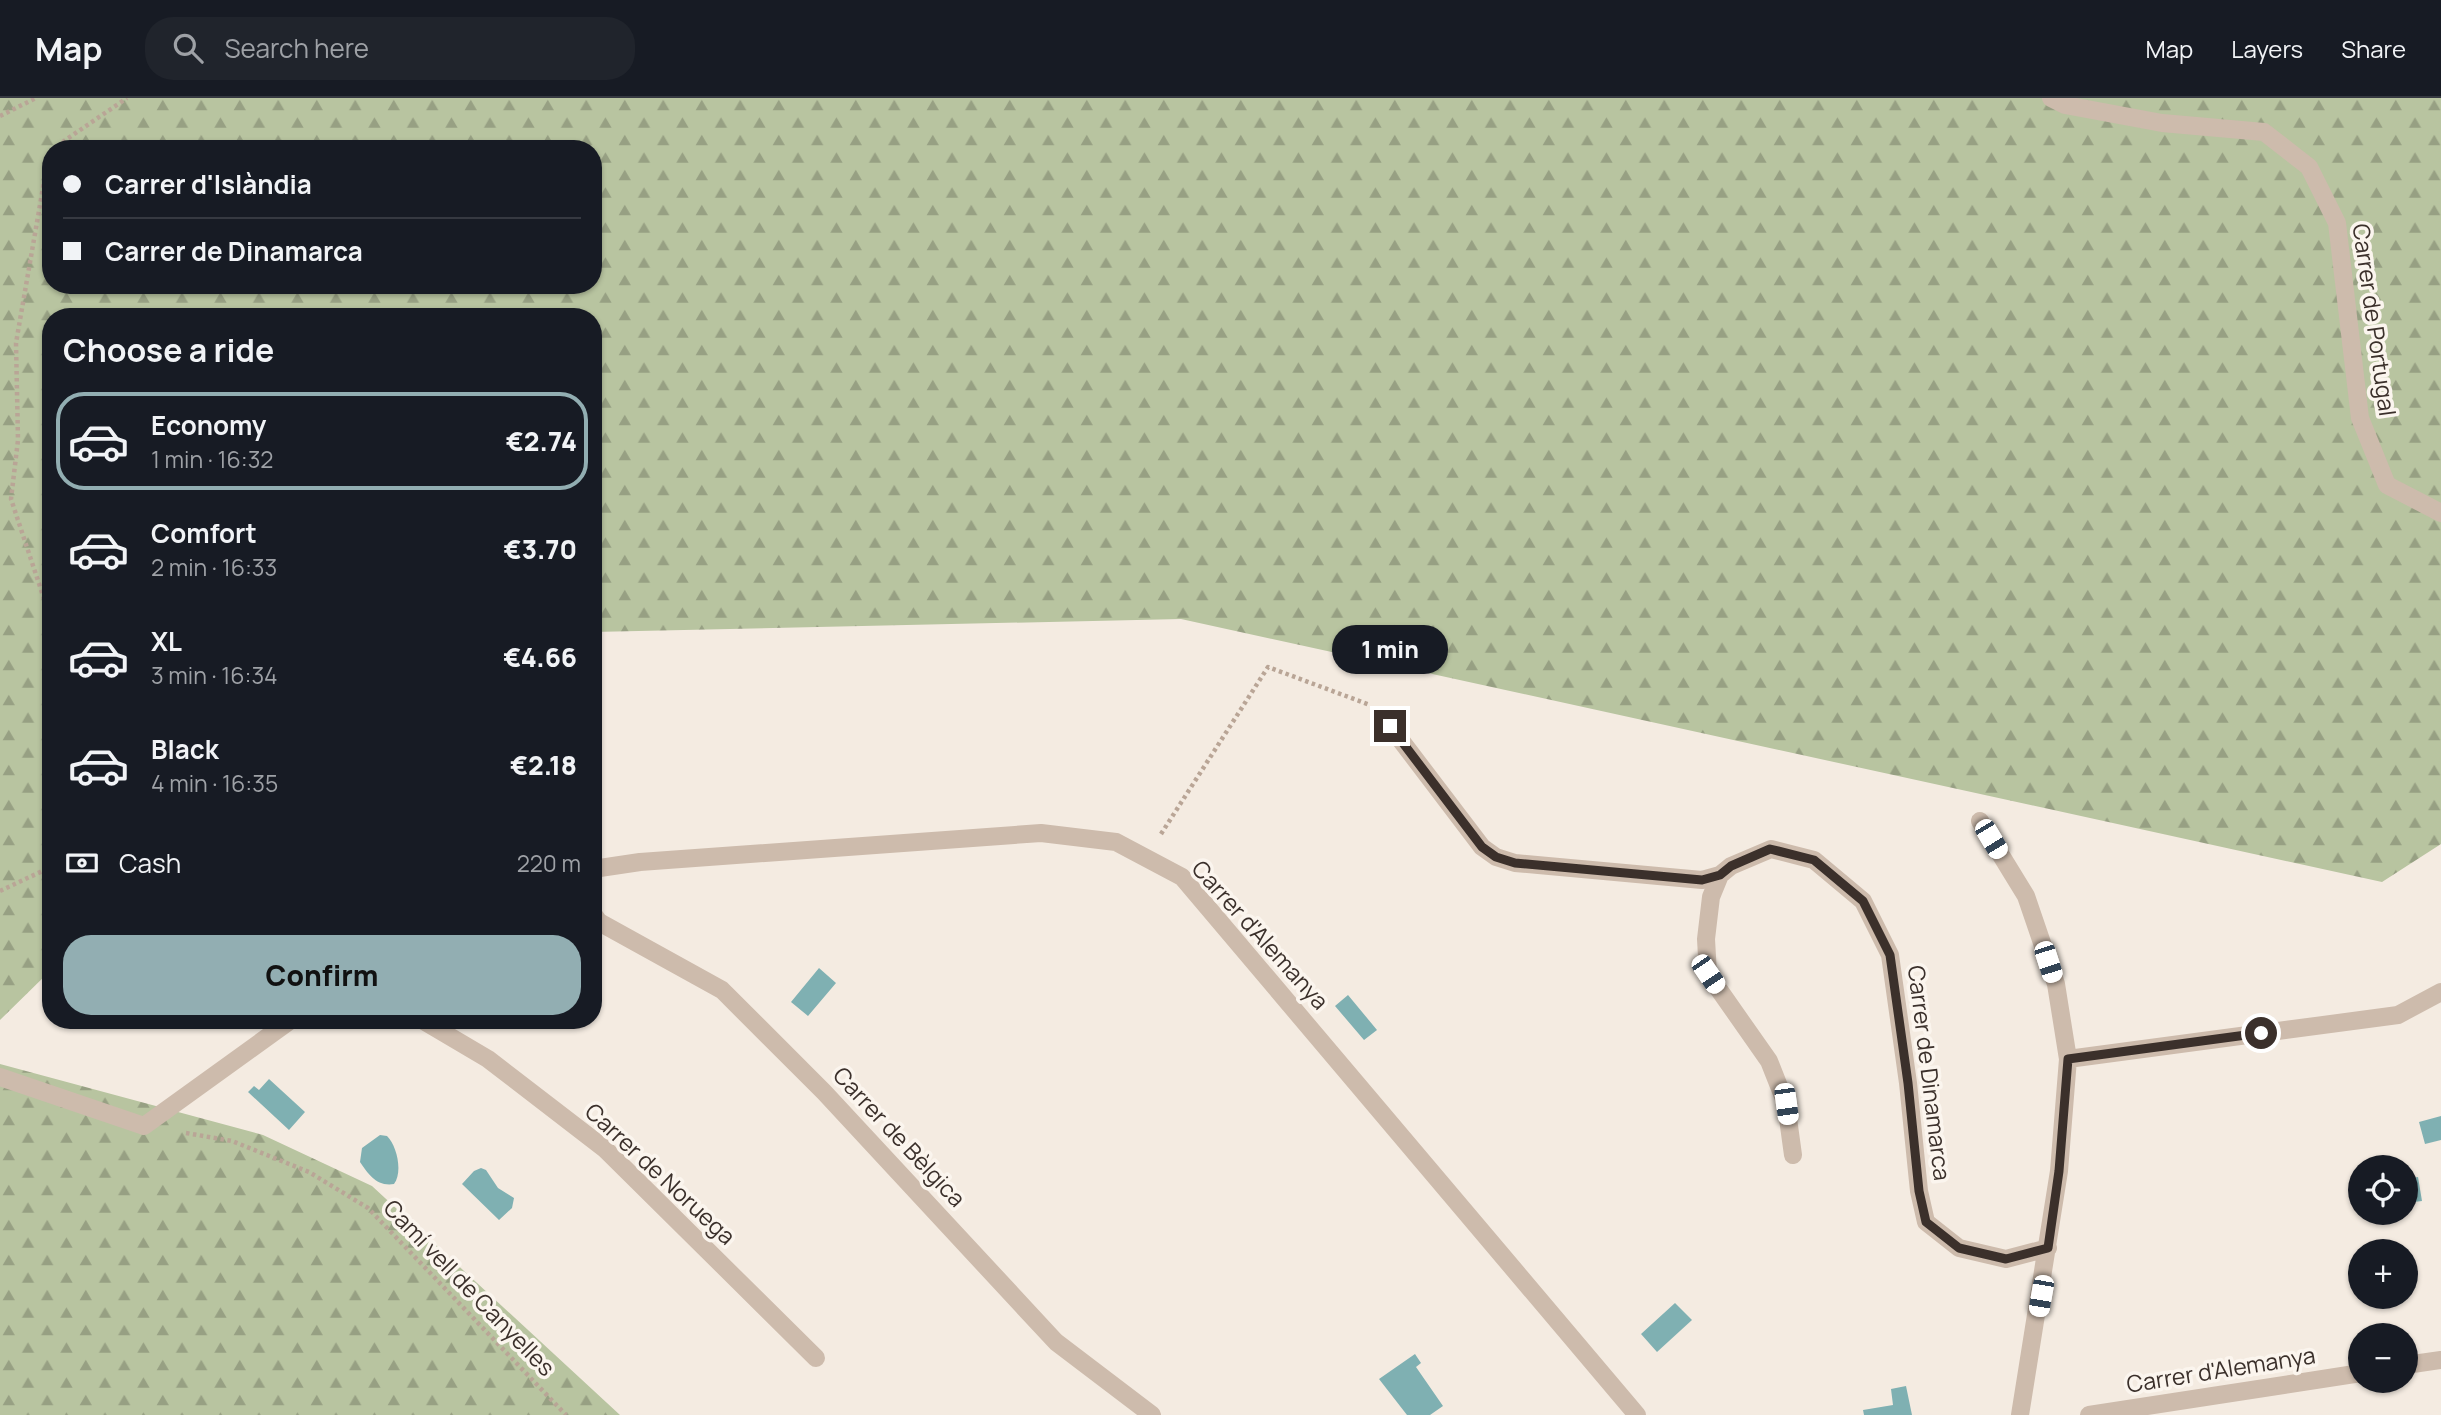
<!DOCTYPE html>
<html lang="en">
<head>
<meta charset="utf-8">
<style>
	:root { --surface:#171b24; --page:#20242c; --text:#f1f3f6; --muted:#9ea1a6; --line:#363941; --accent:#92aeb2 }
	body { margin:0; font-family:Manrope,sans-serif; background:var(--page); color:var(--text); height:100vh; display:flex; flex-direction:column; font-size:26px; white-space:nowrap }
	* { box-sizing:border-box; margin:0 }
	p { font-size:23px; color:var(--muted) }
	.icon { flex:none; width:38px; height:38px; fill:none; stroke:currentColor; stroke-width:2; stroke-linecap:round; stroke-linejoin:round }
	.map { position:relative; flex:1; overflow:hidden }
	.sheet { position:absolute; left:42px; top:210px; width:560px; height:721px; display:flex; flex-direction:column; background:var(--surface); border-radius:28px; box-shadow:0 2px 5px #0004 }
	.sheet>* { flex:none }
	.hud { position:absolute; left:42px; top:42px; width:560px; height:154px; border-radius:28px; box-shadow:0 2px 5px #0004; display:grid; align-content:center; height:154px; padding:0 21px; background:var(--surface) }
	.tools { position:absolute; left:2348px; top:1057px; display:grid; gap:14px }
	.tools a { display:grid; place-items:center; width:70px; height:70px; border-radius:50%; background:var(--surface); box-shadow:0 2px 5px #0004; font-size:35px }
	.end { position:absolute; width:32px; height:32px; margin:-16px; border:9px solid #3b302b; background:#fff; box-shadow:0 0 0 4px #fff }
	.from { border-radius:50% }
	.bubble { position:absolute; height:49px; border-radius:24px; background:var(--surface); box-shadow:0 2px 5px #0004; font-size:23px; font-weight:800; line-height:49px; text-align:center }
	.car { position:absolute; width:21px; height:42px; margin:-21px -10px; border-radius:9px; box-shadow:0 0 5px 2px #0007; background:linear-gradient(#fff 24%,#345 0 40%,#fff 0 76%,#345 0 86%,#fff 0) }
	.hud b { display:flex; align-items:center; gap:24px; height:66px; font-size:26px }
	.hud b+b { border-top:2px solid var(--line) }
	.hud i { width:18px; height:18px; background:var(--text) }
	ul { padding:0; list-style:none }
	li { display:flex; align-items:center; gap:21px; height:98px; margin:0 14px 10px; padding:0 7px; border:4px solid transparent; border-radius:28px }
	li div { flex:1 }
	li b { display:block; font-size:26px }
	li em { font-style:normal; font-weight:800 }
	li.active { border-color:var(--accent) }
	li>.icon { width:63px; height:63px; stroke-width:1.5 }
	h2 { padding:0 21px; font-size:32px; line-height:84px }
	.pay { display:flex; align-items:center; gap:18px; height:77px; padding:0 21px; font-size:26px }
	.pay p { margin-inline-start:auto }
	.button { display:flex; gap:14px; margin-top:auto; padding:14px 21px }
	.button a { flex:1; height:80px; border-radius:28px; background:var(--accent); color:#111; font-size:28px; font-weight:800; line-height:80px; text-align:center }
	header { display:flex; align-items:center; gap:42px; box-sizing:border-box; height:98px; padding:0 35px; background:var(--surface); border-bottom:2px solid var(--line) }
	header strong { font-size:33px }
	nav { display:flex; gap:38px; margin-inline-start:auto; font-size:24px }
	.search { width:490px; height:63px; background:var(--page); display:flex; align-items:center; gap:18px; box-sizing:border-box; padding:0 24px; border-radius:28px; color:var(--muted); font-size:26px }
	.map>svg:first-child { display:block }
	.forest { fill:url(#forest-firs); fill-rule:evenodd }
	.water { fill:#7fb0b2 }
	.lines { fill:none; stroke-linecap:round; stroke-linejoin:round }
	.path { stroke:#b9a596; stroke-width:4.5; stroke-dasharray:3.5 3.5; stroke-linecap:butt }
	.minor { stroke:#cdbbac; stroke-width:18 }
	.route { stroke:#3b302b; stroke-width:9 }
	.labels { text-anchor:middle; stroke-width:7; stroke-linejoin:round; paint-order:stroke }
	.street-label { font-size:23px; fill:#3b302b; stroke:#fbf5ee }
</style>
</head>
<body>
<header>
<strong>Map</strong>
<div class="search"><svg class="icon" aria-label="search" viewBox="0 0 24 24"><circle cx="10" cy="10" r="6"/><path d="M15 15l6 6"/></svg>Search here</div>
<nav><a>Map</a><a>Layers</a><a>Share</a></nav>
</header>
<div class="map">
<svg width="2441" height="1317" viewBox="0 0 2441 1317">
	<defs>
		<pattern id="forest-firs" width="22" height="20" patternUnits="userSpaceOnUse" patternTransform="scale(1.75)"><rect width="22" height="20" fill="#b8c4a0"/><path d="M5 1l3.5 6h-7zM16 11l3.5 6h-7z" fill="#97a083"/></pattern>
	</defs>
	<rect width="100%" height="100%" fill="#f4ebe1"/>
	<path class="forest" d="M0,0H2441V746L2382,784L1181,521L593,534V219H51V872L0,922ZM51,51H593V187H51Z
		M0,966L263,1037L372,1088L620,1317H0Z"/>
	<path class="water" d="M819,870L836,885L808,918L791,904Z
		M1348,897L1377,932L1364,942L1335,908Z
		M269,981L305,1014L289,1032L248,994L254,988L259,992Z
		M2441,1018V1042L2425,1046L2419,1024Z
		M380,1037L387,1038C397,1048 403,1074 394,1086C377,1089 368,1076 360,1064L362,1050Z
		M481,1070L486,1072L498,1090L514,1100L512,1110L499,1122L462,1086L474,1073Z
		M2418,1079L2422,1103L2406,1105V1081Z
		M1675,1205L1692,1222L1657,1254L1641,1236Z
		M1415,1256L1421,1265L1416,1269L1443,1308L1430,1317H1407L1379,1281Z
		M1906,1288L1912,1317H1864L1863,1312L1893,1307L1891,1291Z"/>
	<g class="lines">
		<path class="path" d="M0,18L36,0
			M60,51L64,43L127,0
			M51,67L45,78L16,245L18,342L11,401L51,522
			M1161,736L1268,569L1370,607
			M0,793L51,769
			M186,1035L232,1043L309,1074L368,1110L566,1317"/>
		<path class="minor" d="M2051,0L2065,7L2162,25L2264,34L2309,69L2337,125L2360,320L2387,387L2441,415
			M1390,628L1482,749L1496,759L1515,765L1702,782L1720,777L1731,768L1771,751L1814,762L1863,803L1890,857L1908,985L1919,1093L1926,1124L1959,1150L2006,1161L2048,1150
			M1980,723L2026,798L2056,886L2068,961L2059,1073L2020,1317
			M593,771L640,764L1041,735L1116,744L1182,779L1637,1317
			M1720,777L1711,799L1706,841L1708,876L1769,963L1786,1006L1793,1057
			M593,816L599,824L722,892L824,994L1056,1244L1152,1317
			M422,922L488,961L605,1051L816,1260
			M2068,961L2398,917L2441,894
			M0,979L144,1028L291,922
			M2406,1267L2441,1262
			M2089,1317L2361,1275"/>
	</g>
	<g class="lines">
		<path class="route" d="M1390,628L1482,749L1496,759L1515,765L1702,782L1720,777L1731,768L1770,751L1814,762L1863,803L1890,857L1908,985L1919,1093L1926,1124L1959,1150L2006,1161L2048,1150L2059,1073L2068,961L2261,935"/>
	</g>
	<g class="labels">
		<g class="street-label">
			<text transform="translate(2374 222) rotate(82)" y="8">Carrer de Portugal</text>
			<text transform="translate(1260 837) rotate(48)" y="8">Carrer d'Alemanya</text>
			<text transform="translate(1929 975) rotate(83)" y="8">Carrer de Dinamarca</text>
			<text transform="translate(899 1039) rotate(47)" y="8">Carrer de Bèlgica</text>
			<text transform="translate(660 1076) rotate(43)" y="8">Carrer de Noruega</text>
			<text transform="translate(469 1190) rotate(46)" y="8">Camí vell de Canyelles</text>
			<text transform="translate(2221 1272) rotate(-9)" y="8">Carrer d'Alemanya</text>
		</g>
	</g>
</svg>
<div class="tools">
<a><svg class="icon" aria-label="locate" viewBox="0 0 24 24"><circle cx="12" cy="12" r="6"/><path d="M12 2v4M12 18v4M2 12h4M18 12h4"/></svg></a>
<a>+</a>
<a>−</a>
</div>
<i class="end from" style="left:2261px;top:935px"></i>
<i class="end" style="left:1390px;top:628px"></i>
<div class="bubble" style="left:1332px;top:527px;width:116px">1 min</div>
<i class="car" style="left:1991px;top:741px;rotate:149deg"></i>
<i class="car" style="left:2048px;top:864px;rotate:162deg"></i>
<i class="car" style="left:1708px;top:876px;rotate:146deg"></i>
<i class="car" style="left:1786px;top:1006px;rotate:172deg"></i>
<i class="car" style="left:2041px;top:1198px;rotate:190deg"></i>
<div class="hud">
<b><i class="from"></i>Carrer d'Islàndia</b>
<b><i></i>Carrer de Dinamarca</b>
</div>
<section class="sheet">
<h2>Choose a ride</h2>
<ul>
<li class="active"><svg class="icon" aria-label="car" viewBox="0 0 24 24"><path d="M5 17H2v-5l4-1 3-4h7l3 4 3 1v5h-3M9 17h6M6 11h13"/><circle cx="7" cy="17" r="2"/><circle cx="17" cy="17" r="2"/></svg><div><b>Economy</b><p>1 min · 16:32</p></div><em>€2.74</em></li>
<li><svg class="icon" aria-label="car" viewBox="0 0 24 24"><path d="M5 17H2v-5l4-1 3-4h7l3 4 3 1v5h-3M9 17h6M6 11h13"/><circle cx="7" cy="17" r="2"/><circle cx="17" cy="17" r="2"/></svg><div><b>Comfort</b><p>2 min · 16:33</p></div><em>€3.70</em></li>
<li><svg class="icon" aria-label="car" viewBox="0 0 24 24"><path d="M5 17H2v-5l4-1 3-4h7l3 4 3 1v5h-3M9 17h6M6 11h13"/><circle cx="7" cy="17" r="2"/><circle cx="17" cy="17" r="2"/></svg><div><b>XL</b><p>3 min · 16:34</p></div><em>€4.66</em></li>
<li><svg class="icon" aria-label="car" viewBox="0 0 24 24"><path d="M5 17H2v-5l4-1 3-4h7l3 4 3 1v5h-3M9 17h6M6 11h13"/><circle cx="7" cy="17" r="2"/><circle cx="17" cy="17" r="2"/></svg><div><b>Black</b><p>4 min · 16:35</p></div><em>€2.18</em></li>
</ul>
<div class="pay"><svg class="icon" aria-label="cash" viewBox="0 0 24 24"><path d="M3 7h18v10H3z"/><circle cx="12" cy="12" r="2"/></svg>Cash<p>220 m</p></div>
<div class="button"><a>Confirm</a></div>
</section>
</div>
</body>
</html>
